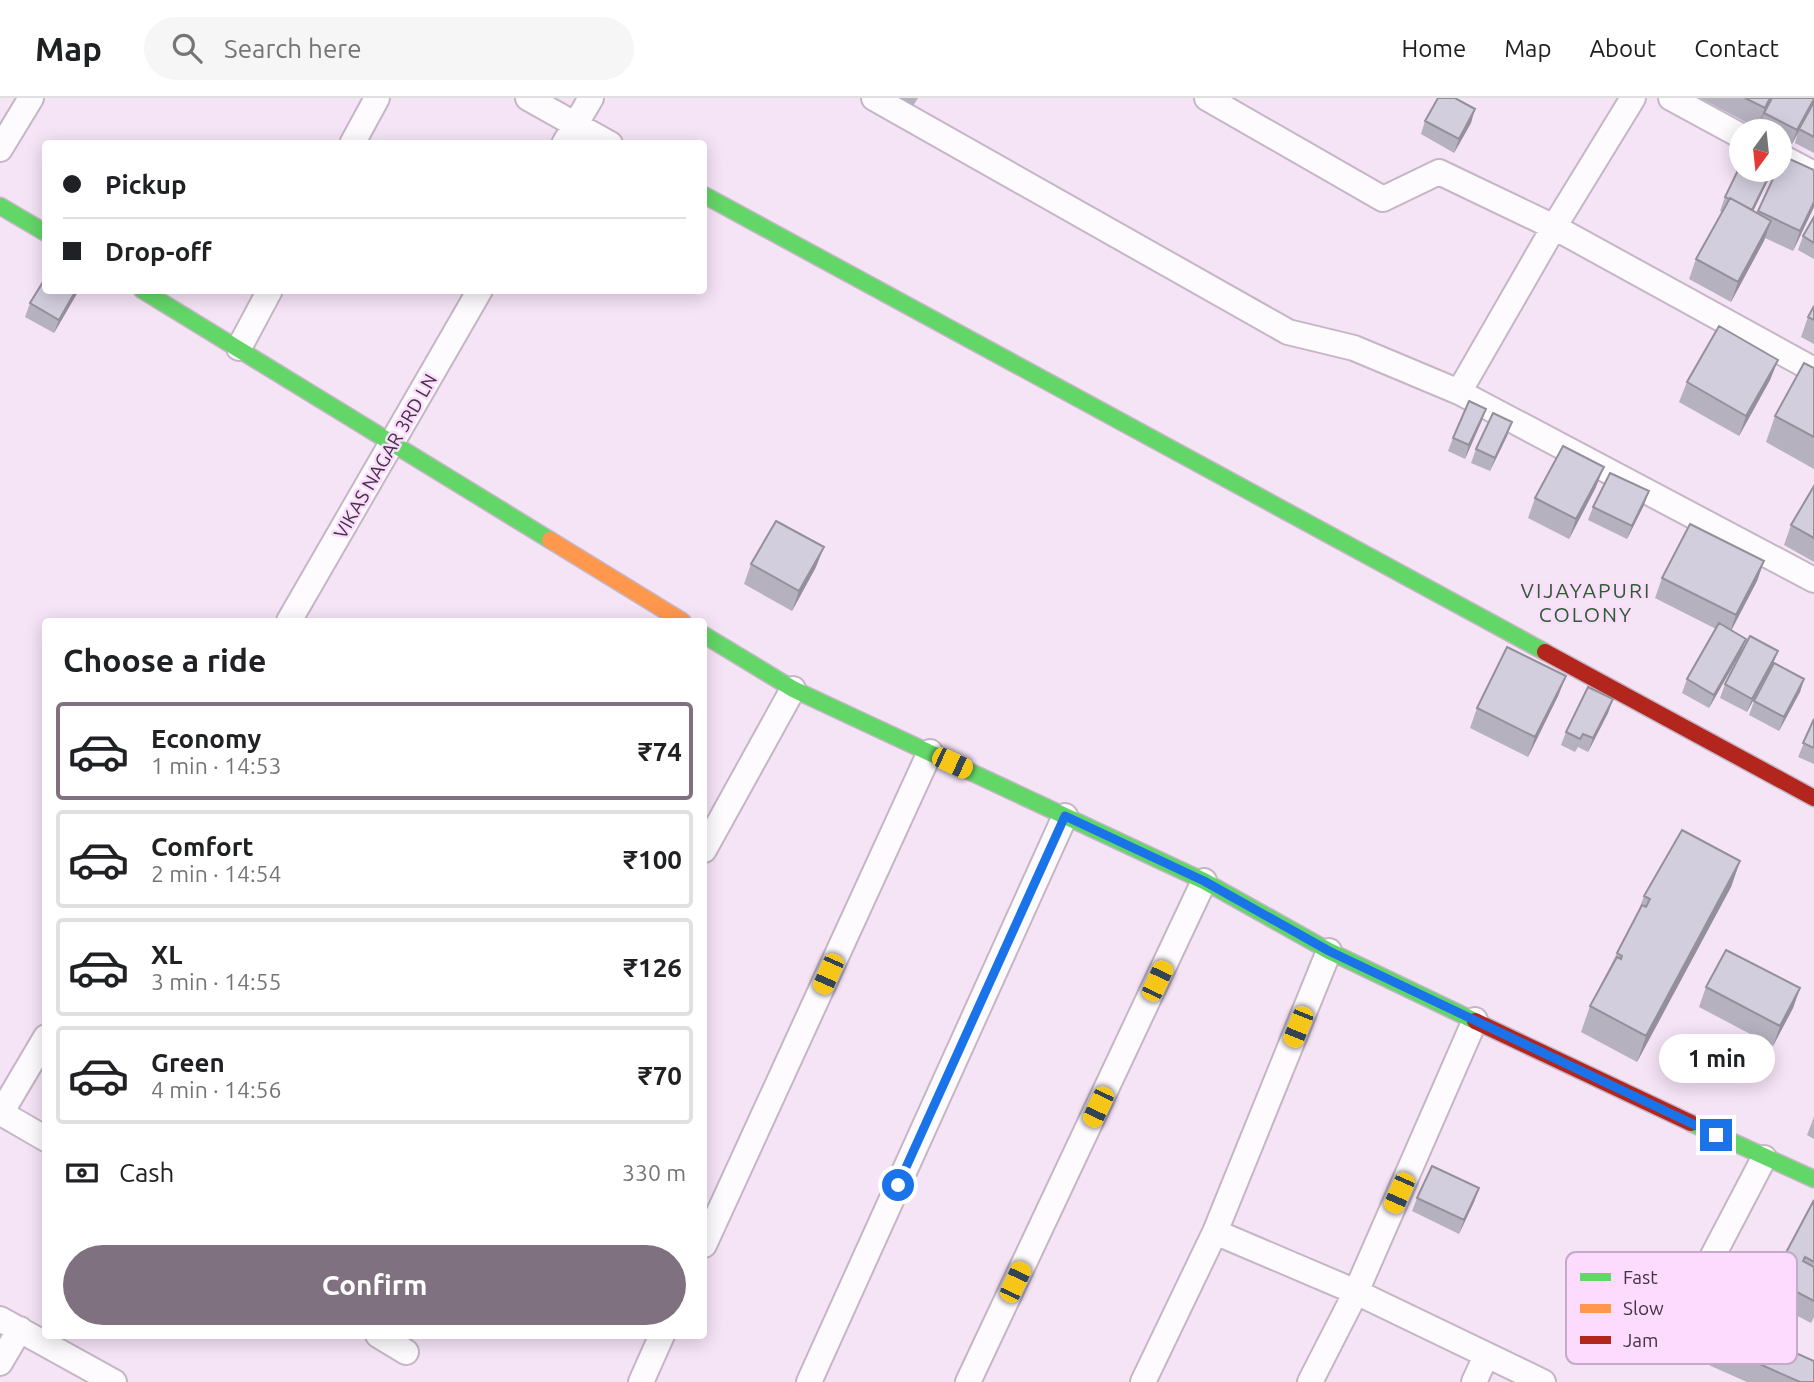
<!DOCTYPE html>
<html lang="en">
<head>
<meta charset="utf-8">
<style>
	:root { --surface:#fff; --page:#f6f6f6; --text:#202124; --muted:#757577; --line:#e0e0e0; --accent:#807181 }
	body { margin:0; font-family:Ubuntu,sans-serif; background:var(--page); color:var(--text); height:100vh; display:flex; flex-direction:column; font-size:26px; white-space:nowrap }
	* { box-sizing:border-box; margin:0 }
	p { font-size:23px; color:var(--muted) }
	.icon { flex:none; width:38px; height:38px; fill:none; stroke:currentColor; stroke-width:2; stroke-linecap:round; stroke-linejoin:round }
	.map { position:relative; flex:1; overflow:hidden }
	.details { position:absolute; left:42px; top:520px; width:665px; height:721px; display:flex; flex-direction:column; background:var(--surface); border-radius:7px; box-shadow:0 4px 18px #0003 }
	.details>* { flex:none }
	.top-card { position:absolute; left:42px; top:42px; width:665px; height:154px; border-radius:7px; box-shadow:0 4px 18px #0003; display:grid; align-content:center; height:154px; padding:0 21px; background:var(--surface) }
	.needle { width:46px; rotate:195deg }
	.controls { position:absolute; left:1729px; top:21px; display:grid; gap:14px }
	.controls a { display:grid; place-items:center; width:63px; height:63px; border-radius:50%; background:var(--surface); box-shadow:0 4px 18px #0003; font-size:35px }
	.end { position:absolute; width:32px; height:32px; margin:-16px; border:9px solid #1a73e8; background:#fff; box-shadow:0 0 0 4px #fff }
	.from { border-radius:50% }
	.bubble { position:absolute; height:49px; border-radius:24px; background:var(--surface); box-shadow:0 4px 18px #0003; font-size:23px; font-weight:600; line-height:49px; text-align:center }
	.car { position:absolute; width:21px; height:42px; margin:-21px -10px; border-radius:9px; box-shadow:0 0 5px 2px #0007; background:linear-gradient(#f5c518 24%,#345 0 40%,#f5c518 0 76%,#345 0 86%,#f5c518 0) }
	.top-card b { display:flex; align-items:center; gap:24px; height:66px; font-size:26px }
	.top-card b+b { border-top:2px solid var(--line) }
	.top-card i { width:18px; height:18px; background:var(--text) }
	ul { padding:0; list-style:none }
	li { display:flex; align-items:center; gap:21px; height:98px; margin:0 14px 10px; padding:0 7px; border:4px solid var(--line); border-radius:7px }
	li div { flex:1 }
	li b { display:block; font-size:26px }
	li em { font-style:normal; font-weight:600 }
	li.on { border-color:var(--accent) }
	li>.icon { width:63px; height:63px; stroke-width:1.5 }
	h2 { padding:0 21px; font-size:32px; line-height:84px }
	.pay { display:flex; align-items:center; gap:18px; height:77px; padding:0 21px; font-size:26px }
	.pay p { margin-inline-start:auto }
	.action { display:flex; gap:14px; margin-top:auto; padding:14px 21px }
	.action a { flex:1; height:80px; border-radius:42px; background:var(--accent); color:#fff; font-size:28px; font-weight:600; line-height:80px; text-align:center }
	header { display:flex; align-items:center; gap:42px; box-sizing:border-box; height:98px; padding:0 35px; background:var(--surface); border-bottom:2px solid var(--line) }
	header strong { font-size:33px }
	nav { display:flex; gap:38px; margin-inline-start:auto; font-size:24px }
	.search { width:490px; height:63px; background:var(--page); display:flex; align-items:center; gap:18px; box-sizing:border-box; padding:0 24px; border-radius:38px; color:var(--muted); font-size:26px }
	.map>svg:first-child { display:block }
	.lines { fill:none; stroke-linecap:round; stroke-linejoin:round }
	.street-casing { stroke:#c5b6c6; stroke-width:28 }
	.fast-casing { stroke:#c5b6c6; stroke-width:19 }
	.slow-casing { stroke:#c5b6c6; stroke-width:19 }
	.jam-casing { stroke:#c5b6c6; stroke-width:19 }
	.street { stroke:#fefbfe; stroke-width:24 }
	.fast { stroke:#63d668; stroke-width:16 }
	.slow { stroke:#ff974d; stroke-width:16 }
	.jam { stroke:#b3261e; stroke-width:16 }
	.wall { fill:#b5b1bf }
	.shaded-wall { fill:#94909b }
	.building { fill:#d3cede; stroke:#94909b; stroke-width:2 }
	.route { stroke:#1a73e8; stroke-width:9 }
	.labels { text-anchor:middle; stroke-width:5; stroke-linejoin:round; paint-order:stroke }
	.street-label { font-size:19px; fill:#413442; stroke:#fddbfe }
	.neighbourhood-label { font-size:21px; letter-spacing:2px; fill:#28602d; stroke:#fddbfe }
	.key { fill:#fddbfe; stroke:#c5a9c6; stroke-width:2 }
	.key-label { font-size:19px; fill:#413442 }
</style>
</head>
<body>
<header>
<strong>Map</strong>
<div class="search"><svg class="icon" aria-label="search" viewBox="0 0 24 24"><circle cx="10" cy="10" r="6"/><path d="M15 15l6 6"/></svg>Search here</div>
<nav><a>Home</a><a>Map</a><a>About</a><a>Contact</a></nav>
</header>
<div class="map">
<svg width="1814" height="1284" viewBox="0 0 1814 1284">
	<rect width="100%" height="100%" fill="#f5e3f6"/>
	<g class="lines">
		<g class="street-casing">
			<path id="street" d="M528,0L610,46
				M874,0L1288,234L1354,250L1459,294L1814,482
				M1207,0L1383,101L1439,74L1554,129L1814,272
				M1671,0L1741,38
				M352,46L377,0
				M564,46L591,0
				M0,51L31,0
				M1780,58L1814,76
				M239,250L270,192
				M1459,294L1554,129L1633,0
				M289,523L480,192
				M704,752L793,591
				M46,939L1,1015L46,1041
				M1215,1134L1356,1194L1543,1284
				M704,1147L930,654
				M1696,1190L1764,1060
				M0,1221L114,1284
				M378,1237L406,1254
				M0,1265L20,1231
				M641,1284L662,1237
				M809,1284L1065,718
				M968,1284L1204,783
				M1143,1284L1215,1134L1329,853
				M1310,1284L1356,1194L1475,922
				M1474,1284L1486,1258"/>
		</g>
		<g class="fast-casing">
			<path id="fast" d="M704,97L1545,554
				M0,108L46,135
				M142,192L550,442
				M704,537L793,591L1204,783L1329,853L1475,923
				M1691,1025L1814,1081"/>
		</g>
		<g class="slow-casing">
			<path id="slow" d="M550,442L682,523"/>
		</g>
		<g class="jam-casing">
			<path id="jam" d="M1545,554L1814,700
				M1475,923L1691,1025"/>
		</g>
		<use href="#street" class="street"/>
		<use href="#fast" class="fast"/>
		<use href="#slow" class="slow"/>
		<use href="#jam" class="jam"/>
	</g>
	<path class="wall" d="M901,0H918L913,8Z
		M1700,0H1814V55L1795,45L1798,34L1792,46L1780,39V33H1769L1759,28L1762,22L1757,30Z
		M1425,23L1471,25L1454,55L1421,36Z
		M1741,72H1773L1753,113L1757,115L1777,72L1814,109L1793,153L1765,140L1731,204L1689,181L1696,161L1722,114L1720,113L1725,99Z
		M1814,119V161L1798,152L1803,138Z
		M79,192L54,235L25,219L30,205Z
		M1814,208V246L1801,239L1808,219Z
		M1778,262L1770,282L1739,338L1679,304L1687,284Z
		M1814,270V371L1766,344L1775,318Z
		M1486,311L1465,361L1448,353L1453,340Z
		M1507,338L1490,373L1471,365L1476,351Z
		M1814,388V464L1784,447L1791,427Z
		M1596,389L1569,441L1528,420L1535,400Z
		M1644,407L1627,441L1588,422L1593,409Z
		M1764,463L1757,483L1731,532L1746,541L1741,554L1709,610L1682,595L1687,581L1716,531L1655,500L1662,480Z
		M751,466L816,469L792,513L744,486Z
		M1778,553L1747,614L1720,600L1725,586Z
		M1566,578L1558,598L1528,659L1470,630L1477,610Z
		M1804,581L1800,594L1779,633L1749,617L1754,603Z
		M1613,601L1608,615L1588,654L1578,649L1575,654L1561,647L1566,634Z
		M1814,621V666L1798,659Z
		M1740,763L1731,789L1637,964L1581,934L1590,908L1638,814L1644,798Z
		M1706,889L1800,890L1793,910L1773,948L1699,909Z
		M1814,1019V1041L1807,1037Z
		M1479,1090L1474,1104L1459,1136L1412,1113L1417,1100Z
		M1814,1102V1219L1811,1225L1765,1201L1772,1181Z
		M1638,1185L1691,1196L1686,1206L1814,1284H1747L1614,1225L1622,1205Z"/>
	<path class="shaded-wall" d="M1770,0H1773L1764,15L1757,30L1765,10Z
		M1814,1V5L1792,46L1797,32Z
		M1475,11L1471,25L1454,55L1459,41Z
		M1772,72H1773L1747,126L1752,113Z
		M1814,104V109L1793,153L1800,133Z
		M1771,123L1764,143L1731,204L1738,184Z
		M76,192H79L54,235L59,222Z
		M1778,262L1770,282L1739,338L1746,318Z
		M1486,311L1481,325L1465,361L1469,347Z
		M1512,324L1507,338L1490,373L1495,360Z
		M1604,369L1596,389L1569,441L1576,421Z
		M1649,393L1644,407L1627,441L1632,428Z
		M824,449L816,469L792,513L799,493Z
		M1764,463L1757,483L1729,537L1736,517Z
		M1746,541L1741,554L1709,610L1714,597Z
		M1778,553L1773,566L1747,614L1752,601Z
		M1566,578L1558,598L1528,659L1535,639Z
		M1804,581L1800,594L1779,633L1784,619Z
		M1613,601L1608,615L1588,654L1593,640Z
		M1740,763L1731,789L1637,964L1646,938Z
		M1800,890L1793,910L1773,948L1780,928Z
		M1479,1090L1474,1104L1459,1136L1464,1122Z
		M1695,1182L1691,1196L1677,1224L1682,1211Z"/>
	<path class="building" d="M1438,0H1455L1475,11L1459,41L1425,23Z
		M1745,0H1770L1765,10Z
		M1772,0H1814V1L1797,32L1764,15Z
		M1814,4V39L1799,31Z
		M1783,58L1814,72V104L1800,133L1758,113L1777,72H1780V66Z
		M1741,66V72H1772L1752,112L1730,100L1729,101L1725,99Z
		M1730,100L1771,123L1738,184L1696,161Z
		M1814,119V145L1803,138Z
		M46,179V192H76L59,222L30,205Z
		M1814,208V222L1808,219Z
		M1719,228L1778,262L1746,318L1687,284Z
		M1804,265L1814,270V339L1775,318Z
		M1469,303L1486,311L1469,347L1453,340Z
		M1493,315L1512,324L1495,360L1476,351Z
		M1563,348L1604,369L1576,421L1535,400Z
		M1610,375L1649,393L1632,428L1593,409Z
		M1814,388V440L1791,427Z
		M776,423L824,449L799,493L751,466Z
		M1690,426L1764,463L1736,517L1662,480Z
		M1719,525L1746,541L1714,597L1687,581Z
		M1750,538L1778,553L1752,601L1725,586Z
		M1507,549L1566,578L1535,639L1477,610Z
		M1774,565L1804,581L1784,619L1754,603Z
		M1588,589L1613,601L1593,640L1583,636L1580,641L1566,634Z
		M1814,621V650L1803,645Z
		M1682,732L1740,763L1646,938L1590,908L1617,859L1621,861L1622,858L1617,855L1642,807L1646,809L1650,801L1644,798Z
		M1726,852L1800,890L1780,928L1706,889Z
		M1432,1068L1479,1090L1464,1122L1417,1100Z
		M1814,1102V1164L1805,1159L1803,1163L1814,1169V1203L1772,1181Z
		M1632,1183L1814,1263V1284H1800L1622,1205Z"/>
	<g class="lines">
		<path class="route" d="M898,1087L1065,718L1204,783L1329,853L1716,1037"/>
	</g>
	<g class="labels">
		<g class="street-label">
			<text transform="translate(385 358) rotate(-60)" y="7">VIKAS NAGAR 3RD LN</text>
		</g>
		<g class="neighbourhood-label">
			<text x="1586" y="500">VIJAYAPURI<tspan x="1586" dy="24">COLONY</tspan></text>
		</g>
	</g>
	<rect x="1566" y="1154" width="231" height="112" rx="10" class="key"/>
	<rect x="1580" y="1175" width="31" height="8" fill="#63d668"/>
	<rect x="1580" y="1206" width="31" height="9" fill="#ff974d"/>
	<rect x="1580" y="1238" width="31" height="8" fill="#b3261e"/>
	<g class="key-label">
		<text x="1623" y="1186">Fast</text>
		<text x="1623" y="1217">Slow</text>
		<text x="1623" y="1249">Jam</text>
	</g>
</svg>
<div class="controls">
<a><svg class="needle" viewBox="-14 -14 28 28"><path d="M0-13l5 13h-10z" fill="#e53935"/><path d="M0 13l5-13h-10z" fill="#757577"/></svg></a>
</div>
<i class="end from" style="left:898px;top:1087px"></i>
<i class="end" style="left:1716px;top:1037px"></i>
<div class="bubble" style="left:1659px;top:936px;width:116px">1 min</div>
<i class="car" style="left:952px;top:665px;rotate:115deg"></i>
<i class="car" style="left:828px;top:876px;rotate:204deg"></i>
<i class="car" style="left:1157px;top:883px;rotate:25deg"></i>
<i class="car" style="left:1298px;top:929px;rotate:202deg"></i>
<i class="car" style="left:1098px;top:1009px;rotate:205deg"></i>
<i class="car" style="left:1399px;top:1095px;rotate:204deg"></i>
<i class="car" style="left:1015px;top:1184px;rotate:25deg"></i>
<div class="top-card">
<b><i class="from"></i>Pickup</b>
<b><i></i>Drop-off</b>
</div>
<section class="details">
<h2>Choose a ride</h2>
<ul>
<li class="on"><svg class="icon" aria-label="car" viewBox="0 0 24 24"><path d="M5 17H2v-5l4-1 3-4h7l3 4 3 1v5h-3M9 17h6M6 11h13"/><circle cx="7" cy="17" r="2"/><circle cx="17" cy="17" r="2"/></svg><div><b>Economy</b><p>1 min · 14:53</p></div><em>₹74</em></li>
<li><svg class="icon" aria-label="car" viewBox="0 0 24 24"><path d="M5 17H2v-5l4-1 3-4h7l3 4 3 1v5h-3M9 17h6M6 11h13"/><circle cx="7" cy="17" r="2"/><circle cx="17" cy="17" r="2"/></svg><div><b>Comfort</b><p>2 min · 14:54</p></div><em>₹100</em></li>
<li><svg class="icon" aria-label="car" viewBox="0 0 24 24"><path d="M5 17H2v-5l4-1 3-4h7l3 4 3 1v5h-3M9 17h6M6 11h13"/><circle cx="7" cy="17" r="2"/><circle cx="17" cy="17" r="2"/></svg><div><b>XL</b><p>3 min · 14:55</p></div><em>₹126</em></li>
<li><svg class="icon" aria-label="car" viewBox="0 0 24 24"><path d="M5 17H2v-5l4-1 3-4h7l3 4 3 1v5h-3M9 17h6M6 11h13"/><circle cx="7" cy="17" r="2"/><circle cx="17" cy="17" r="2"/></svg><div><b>Green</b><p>4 min · 14:56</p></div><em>₹70</em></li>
</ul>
<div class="pay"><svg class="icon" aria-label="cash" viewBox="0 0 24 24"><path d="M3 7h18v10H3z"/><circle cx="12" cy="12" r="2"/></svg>Cash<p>330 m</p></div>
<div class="action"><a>Confirm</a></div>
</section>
</div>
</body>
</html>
